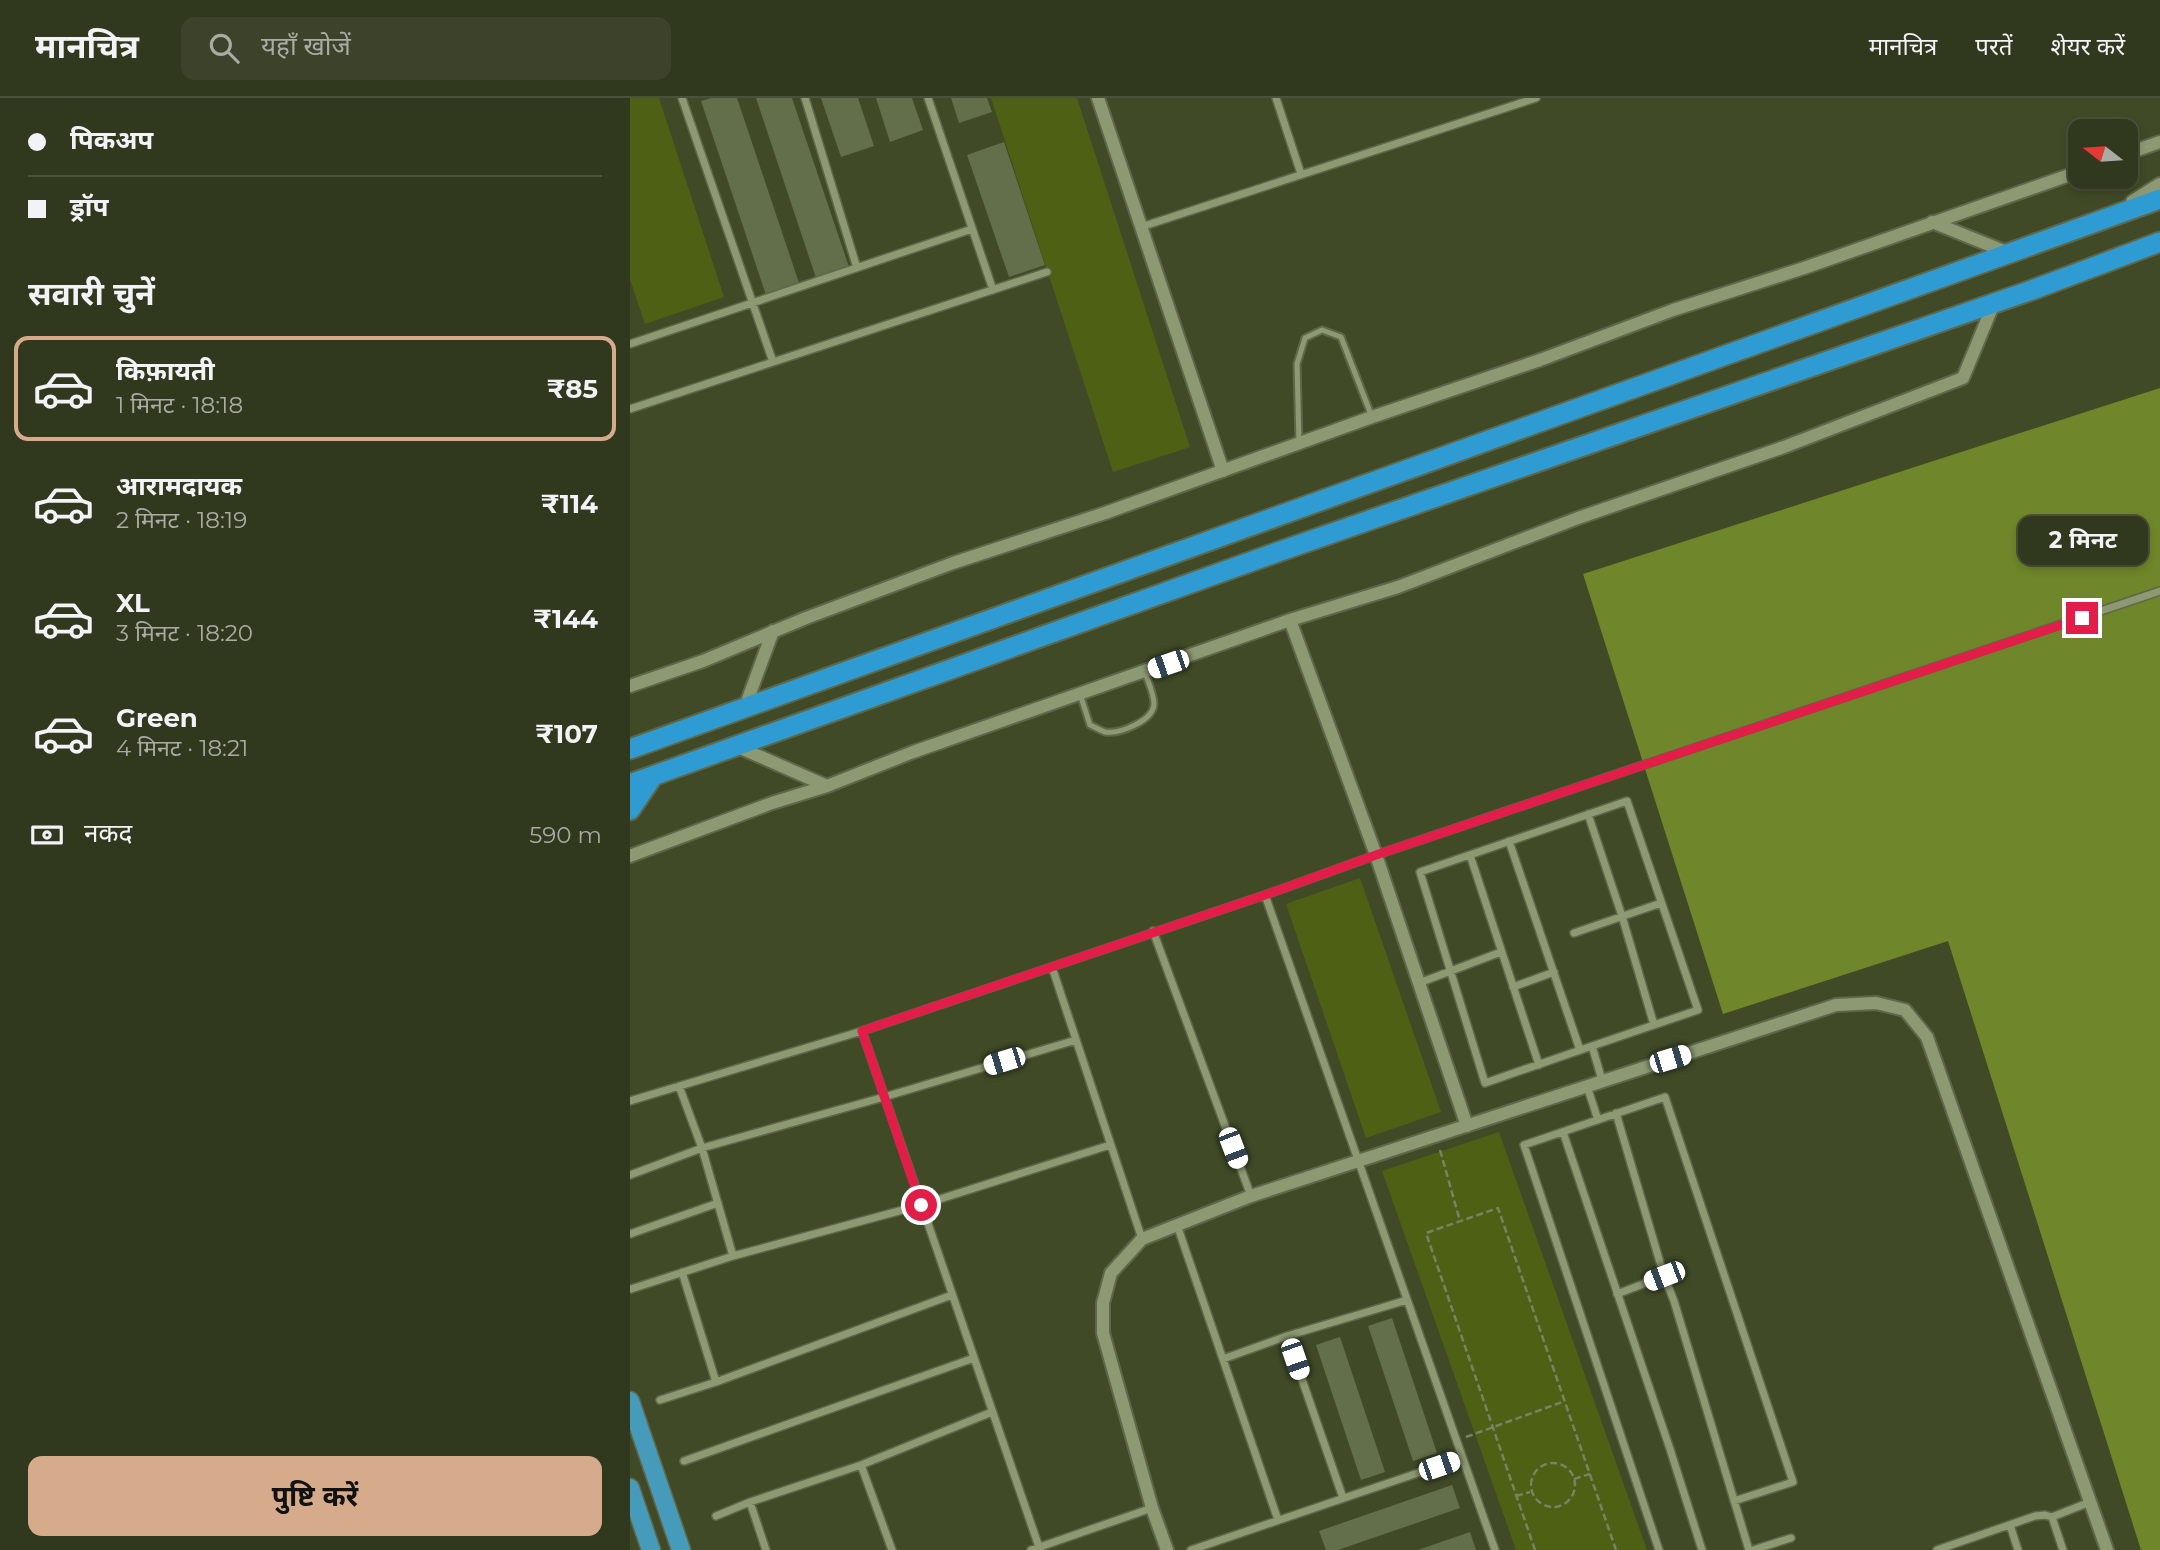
<!DOCTYPE html>
<html lang="hi">
<head>
<meta charset="utf-8">
<style>
	:root { --surface:#30381d; --page:#3c432a; --text:#f1f3f6; --muted:#a8aca4; --line:#4b523b; --accent:#d6ab8b }
	body { margin:0; font-family:Montserrat,"Noto Sans Devanagari",sans-serif; background:var(--page); color:var(--text); height:100vh; display:flex; flex-direction:column; font-size:26px; white-space:nowrap }
	* { box-sizing:border-box; margin:0 }
	p { font-size:23px; color:var(--muted) }
	.icon { flex:none; width:38px; height:38px; fill:none; stroke:currentColor; stroke-width:2; stroke-linecap:round; stroke-linejoin:round }
	.map { position:relative; flex:1; overflow:hidden }
	.sheet { display:flex; flex-direction:column; background:var(--surface); width:630px }
	.sheet>* { flex:none }
	.banner { display:grid; align-content:center; height:154px; padding:0 28px; background:var(--surface) }
	.needle { width:46px; rotate:287deg }
	.tools { position:absolute; left:1438px; top:21px; display:grid; gap:14px }
	.tools a { display:grid; place-items:center; width:70px; height:70px; border-radius:14px; background:var(--surface); box-shadow:0 4px 10px #0003,0 0 0 2px var(--line); font-size:35px }
	.end { position:absolute; width:32px; height:32px; margin:-16px; border:9px solid #e11d48; background:#fff; box-shadow:0 0 0 4px #fff }
	.from { border-radius:50% }
	.bubble { position:absolute; height:49px; border-radius:14px; background:var(--surface); box-shadow:0 4px 10px #0003,0 0 0 2px var(--line); font-size:23px; font-weight:700; line-height:49px; text-align:center }
	.car { position:absolute; width:21px; height:42px; margin:-21px -10px; border-radius:9px; box-shadow:0 0 5px 2px #0007; background:linear-gradient(#fff 24%,#345 0 40%,#fff 0 76%,#345 0 86%,#fff 0) }
	.banner b { display:flex; align-items:center; gap:24px; height:66px; font-size:26px }
	.banner b+b { border-top:2px solid var(--line) }
	.banner i { width:18px; height:18px; background:var(--text) }
	ul { padding:0; list-style:none }
	li { display:flex; align-items:center; gap:21px; height:105px; margin:0 14px 10px; padding:0 14px; border:4px solid transparent; border-radius:14px }
	li div { flex:1 }
	li b { display:block; font-size:26px }
	li em { font-style:normal; font-weight:700 }
	li.current { border-color:var(--accent) }
	li>.icon { width:63px; height:63px; stroke-width:1.5 }
	h2 { padding:0 28px; font-size:32px; line-height:84px }
	.pay { display:flex; align-items:center; gap:18px; height:77px; padding:0 28px; font-size:26px }
	.pay p { margin-inline-start:auto }
	.action { display:flex; gap:14px; margin-top:auto; padding:14px 28px }
	.action a { flex:1; height:80px; border-radius:14px; background:var(--accent); color:#111; font-size:28px; font-weight:700; line-height:80px; text-align:center }
	header { display:flex; align-items:center; gap:42px; box-sizing:border-box; height:98px; padding:0 35px; background:var(--surface); border-bottom:2px solid var(--line) }
	header strong { font-size:33px }
	nav { display:flex; gap:38px; margin-inline-start:auto; font-size:24px }
	.search { width:490px; height:63px; background:var(--page); display:flex; align-items:center; gap:18px; box-sizing:border-box; padding:0 24px; border-radius:14px; color:var(--muted); font-size:26px }
	main { display:flex; flex:1; min-height:0 }
	.map>svg:first-child { display:block }
	.green { fill:#4e6013 }
	.forest { fill:#6f862a }
	.building { fill:#636e4a }
	.lines { fill:none; stroke-linecap:round; stroke-linejoin:round }
	.service-casing { stroke:#5f674a; stroke-width:9 }
	.minor-casing { stroke:#5f674a; stroke-width:10 }
	.tertiary-casing { stroke:#5f674a; stroke-width:16 }
	.secondary-casing { stroke:#5f674a; stroke-width:18 }
	.primary-casing { stroke:#5f674a; stroke-width:21 }
	.trunk-casing { stroke:#5f674a; stroke-width:23 }
	.path { stroke:#798265; stroke-width:2.5; stroke-dasharray:7 3.5; stroke-linecap:butt }
	.service { stroke:#8d9973; stroke-width:5 }
	.minor { stroke:#8d9973; stroke-width:7 }
	.tertiary { stroke:#8d9973; stroke-width:12 }
	.secondary { stroke:#8d9973; stroke-width:14 }
	.primary { stroke:#469bba; stroke-width:18 }
	.trunk { stroke:#2e9cd2; stroke-width:19 }
	.route { stroke:#e11d48; stroke-width:9 }
</style>
</head>
<body>
<header>
<strong>मानचित्र</strong>
<div class="search"><svg class="icon" aria-label="search" viewBox="0 0 24 24"><circle cx="10" cy="10" r="6"/><path d="M15 15l6 6"/></svg>यहाँ खोजें</div>
<nav><a>मानचित्र</a><a>परतें</a><a>शेयर करें</a></nav>
</header>
<main>
<section class="sheet">
<div class="banner">
<b><i class="from"></i>पिकअप</b>
<b><i></i>ड्रॉप</b>
</div>
<h2>सवारी चुनें</h2>
<ul>
<li class="current"><svg class="icon" aria-label="car" viewBox="0 0 24 24"><path d="M5 17H2v-5l4-1 3-4h7l3 4 3 1v5h-3M9 17h6M6 11h13"/><circle cx="7" cy="17" r="2"/><circle cx="17" cy="17" r="2"/></svg><div><b>किफ़ायती</b><p>1 मिनट · 18:18</p></div><em>₹85</em></li>
<li><svg class="icon" aria-label="car" viewBox="0 0 24 24"><path d="M5 17H2v-5l4-1 3-4h7l3 4 3 1v5h-3M9 17h6M6 11h13"/><circle cx="7" cy="17" r="2"/><circle cx="17" cy="17" r="2"/></svg><div><b>आरामदायक</b><p>2 मिनट · 18:19</p></div><em>₹114</em></li>
<li><svg class="icon" aria-label="car" viewBox="0 0 24 24"><path d="M5 17H2v-5l4-1 3-4h7l3 4 3 1v5h-3M9 17h6M6 11h13"/><circle cx="7" cy="17" r="2"/><circle cx="17" cy="17" r="2"/></svg><div><b>XL</b><p>3 मिनट · 18:20</p></div><em>₹144</em></li>
<li><svg class="icon" aria-label="car" viewBox="0 0 24 24"><path d="M5 17H2v-5l4-1 3-4h7l3 4 3 1v5h-3M9 17h6M6 11h13"/><circle cx="7" cy="17" r="2"/><circle cx="17" cy="17" r="2"/></svg><div><b>Green</b><p>4 मिनट · 18:21</p></div><em>₹107</em></li>
</ul>
<div class="pay"><svg class="icon" aria-label="cash" viewBox="0 0 24 24"><path d="M3 7h18v10H3z"/><circle cx="12" cy="12" r="2"/></svg>नकद<p>590 m</p></div>
<div class="action"><a>पुष्टि करें</a></div>
</section>
<div class="map">
<svg width="1530" height="1452" viewBox="0 0 1530 1452">
	<rect width="100%" height="100%" fill="#404a27"/>
	<path class="green" d="M0,0H29L94,199L15,226L0,181Z
		M361,0H447L560,349L483,374Z
		M730,780L811,1014L736,1040L656,806Z
		M869,1034L1017,1452H886L752,1073Z"/>
	<path class="forest" d="M1530,290V1452H1511L1318,843L1093,916L953,476Z"/>
	<path class="building" d="M81,0H107L169,185L136,197L71,3Z
		M126,0H162L219,169L186,180Z
		M191,0H228L244,48L211,59Z
		M246,0H282L293,32L260,44Z
		M321,0H357L362,14L329,25Z
		M374,44L415,167L379,179L337,57Z
		M762,1220L807,1355L783,1363L738,1228Z
		M710,1239L755,1374L731,1382L686,1247Z
		M822,1387L830,1410L708,1452H696L689,1433Z
		M840,1434L846,1452H788Z"/>
	<g class="lines">
		<g class="service-casing">
			<path id="service" d="M669,345L667,266L675,240L692,232L711,239L742,319
				M450,596L460,627C465,629 471,633 475,634C490,636 523,623 524,606C524,596 518,584 515,574"/>
		</g>
		<g class="minor-casing">
			<path id="minor" d="M52,0L143,264
				M175,0L227,170
				M298,0L363,192
				M646,0L671,76
				M511,129L906,0
				M0,246L342,131
				M0,311L417,174
				M958,716L992,818L1024,927
				M879,743L950,952
				M840,757L909,967
				M523,833L621,1098
				M944,835L1031,805
				M422,869L512,1141
				M789,885L871,854
				M883,889L924,874
				M232,933L410,1452
				M962,948L1068,912L997,703L790,774L855,985L962,948L972,982
				M49,988L72,1050L103,1158
				M957,988L968,1022
				M0,1003L232,933L635,797
				M986,1015L1034,1178L1044,1203L1119,1452
				M933,1034L1040,1351L1072,1452
				M0,1077L72,1050L254,999L446,942
				M547,1127L648,1422
				M0,1136L88,1105
				M52,1174L86,1284
				M1,1191L103,1158L291,1107L480,1047
				M987,1196L1034,1178
				M657,1238L713,1400
				M593,1261L657,1238L777,1202
				M30,1302L86,1284L322,1197
				M54,1363L344,1260
				M231,1367L262,1452
				M120,1404L136,1452
				M86,1418L120,1404L231,1367L362,1314
				M1422,1419L1433,1452
				M1380,1427L1388,1452
				M401,1452L522,1410
				M561,1452L832,1360
				M865,1452L635,797L746,757L1530,493
				M1029,1452L894,1047L1035,999L1163,1384L1104,1403
				M1123,1452L1161,1440
				M1307,1452L1405,1418L1415,1417L1422,1419L1460,1404"/>
		</g>
		<g class="tertiary-casing">
			<path id="tertiary" d="M468,0L593,373
				M1496,56L1530,44
				M1302,124L1379,155
				M660,522L746,757L837,1028
				M0,588L73,563L176,520L323,465L475,415L742,319L910,262L1043,212L1174,170L1451,73
				M115,609L143,533
				M106,648L197,688
				M0,758L142,705L197,688L283,654L660,522L768,489L948,420L1154,349L1333,280L1364,205
				M537,1452L522,1410L473,1235V1205L481,1175L512,1141L621,1098L1206,907L1246,905L1275,912L1297,939L1477,1452"/>
		</g>
		<g class="secondary-casing">
			<path id="secondary" d="M1503,104L1530,87"/>
		</g>
		<g class="primary-casing">
			<path id="primary" d="M0,1303L51,1452
				M0,1390L21,1452"/>
		</g>
		<g class="trunk-casing">
			<path id="trunk" d="M0,651L1530,101
				M0,686L645,455L1402,192L1530,144
				M0,712L23,678"/>
		</g>
		<path class="path" d="M810,1052L830,1123
			M836,1339L935,1303
			M901 1387a22 22 0 1 1 44 0a22 22 0 1 1-44 0Z
			M944,1381L960,1376
			M886,1398L900,1394
			M905,1452L796,1135L868,1110L986,1452"/>
		<use href="#service" class="service"/>
		<use href="#minor" class="minor"/>
		<use href="#tertiary" class="tertiary"/>
		<use href="#secondary" class="secondary"/>
		<use href="#primary" class="primary"/>
		<use href="#trunk" class="trunk"/>
	</g>
	<g class="lines">
		<path class="route" d="M291,1107L232,933L635,797L746,757L1452,520"/>
	</g>
</svg>
<div class="tools">
<a><svg class="needle" viewBox="-14 -14 28 28"><path d="M0-13l5 13h-10z" fill="#e53935"/><path d="M0 13l5-13h-10z" fill="#a8aca4"/></svg></a>
</div>
<i class="end from" style="left:291px;top:1107px"></i>
<i class="end" style="left:1452px;top:520px"></i>
<div class="bubble" style="left:1388px;top:418px;width:130px">2 मिनट</div>
<i class="car" style="left:538px;top:566px;rotate:251deg"></i>
<i class="car" style="left:1040px;top:961px;rotate:73deg"></i>
<i class="car" style="left:374px;top:963px;rotate:253deg"></i>
<i class="car" style="left:603px;top:1050px;rotate:159deg"></i>
<i class="car" style="left:1034px;top:1178px;rotate:249deg"></i>
<i class="car" style="left:665px;top:1261px;rotate:161deg"></i>
<i class="car" style="left:809px;top:1368px;rotate:71deg"></i>
</div>
</main>
</body>
</html>
